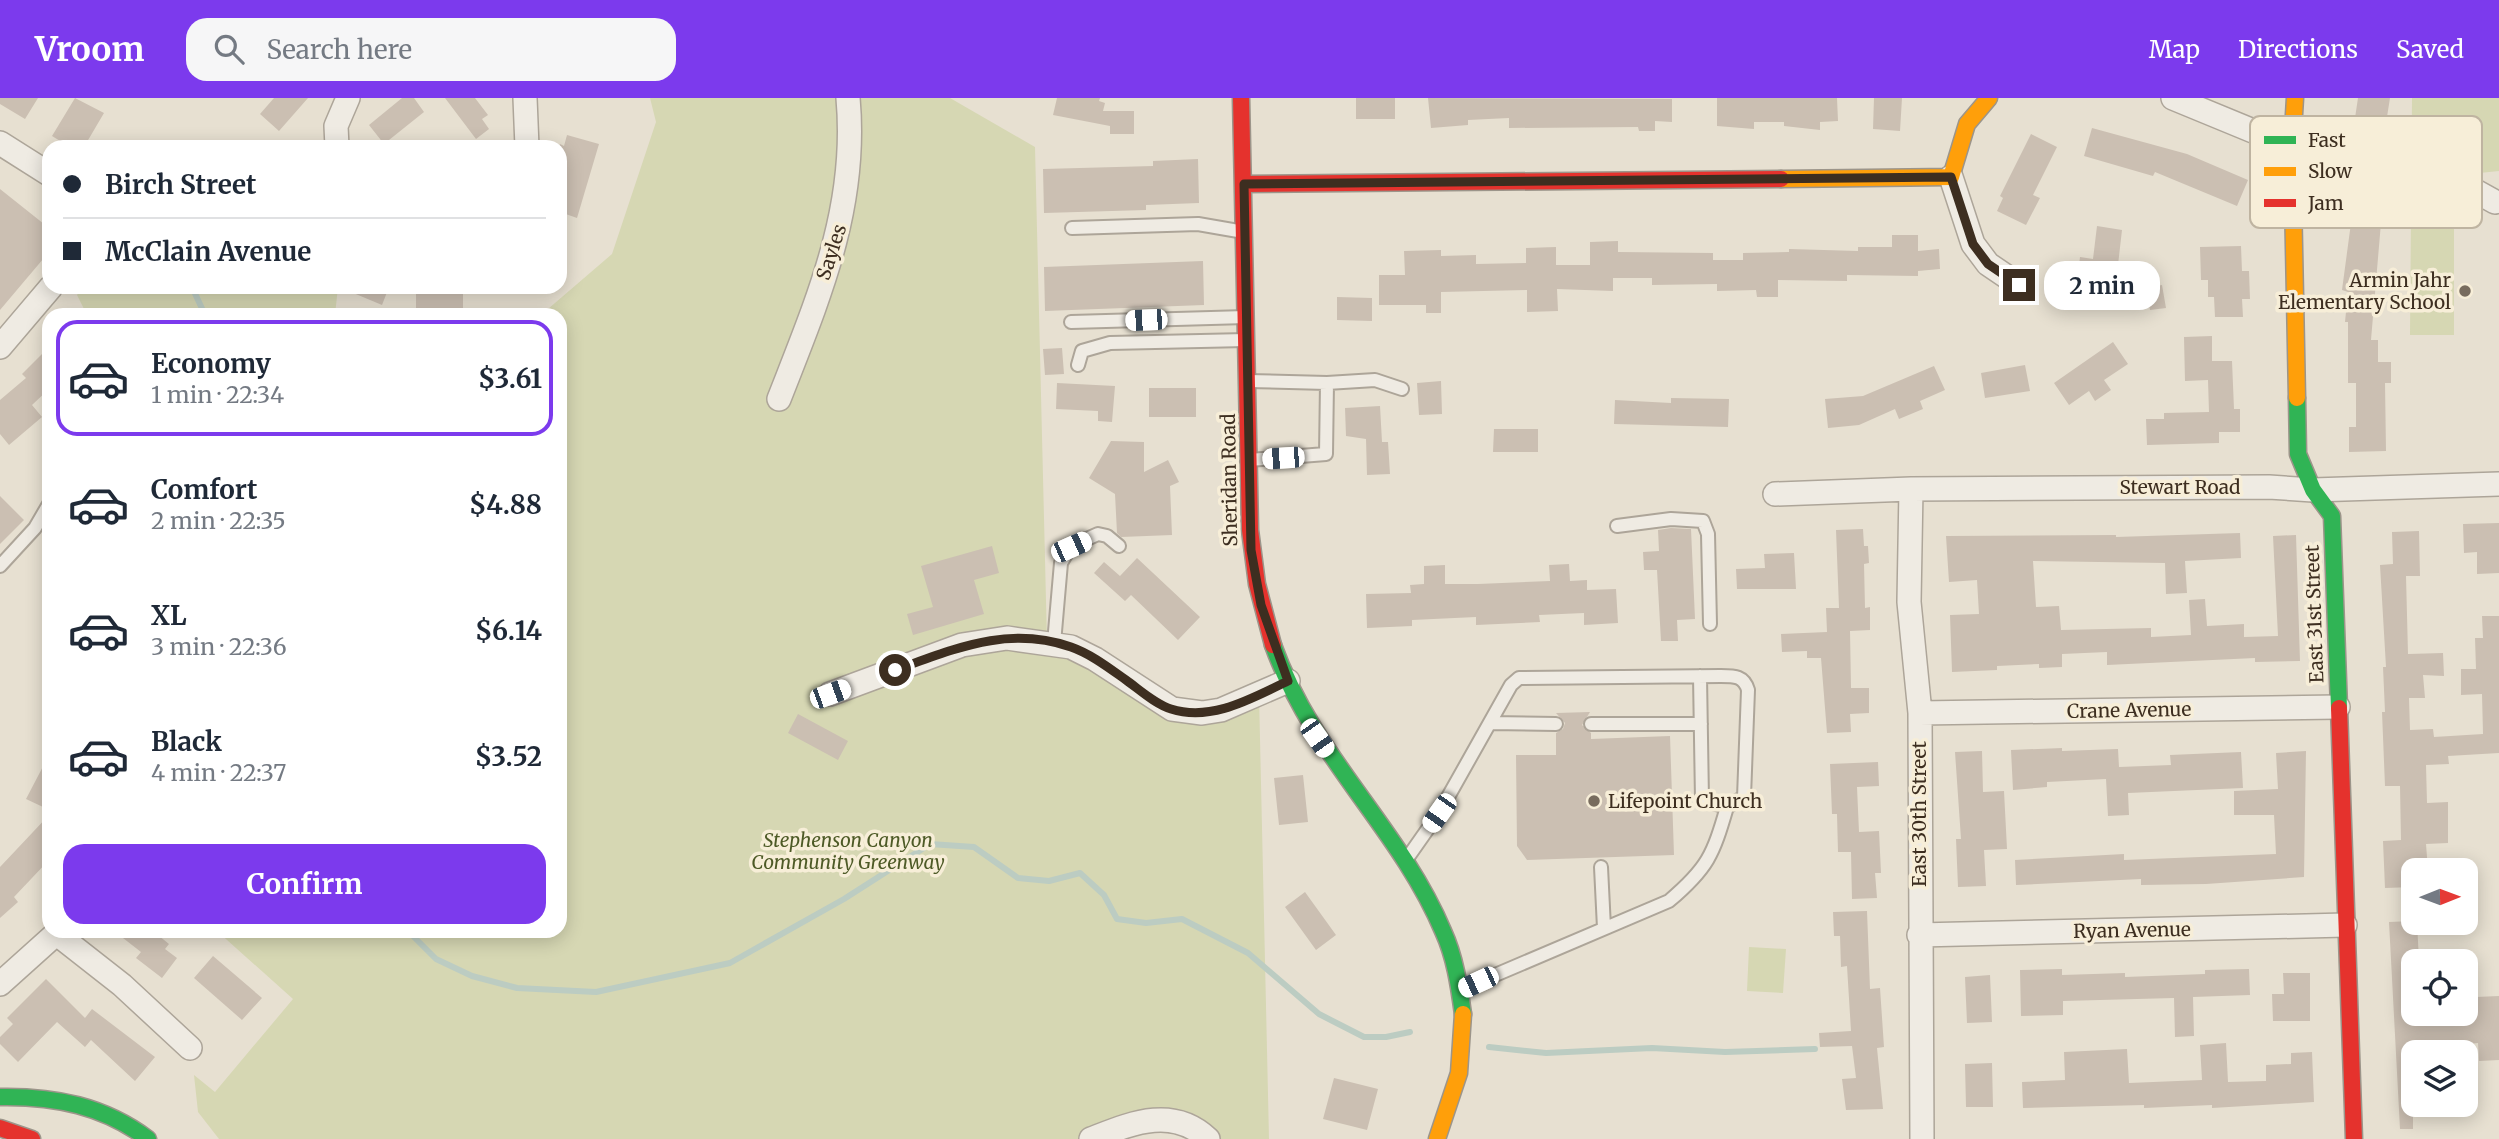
<!DOCTYPE html>
<html lang="en">
<head>
<meta charset="utf-8">
<style>
	:root { --surface:#fff; --page:#f6f6f7; --text:#1f2937; --muted:#747a83; --line:#e0e1e3; --accent:#7c3aed }
	body { margin:0; font-family:Merriweather,serif; background:var(--page); color:var(--text); height:100vh; display:flex; flex-direction:column; font-size:26px; white-space:nowrap }
	* { box-sizing:border-box; margin:0 }
	p { font-size:23px; color:var(--muted) }
	.icon { flex:none; width:38px; height:38px; fill:none; stroke:currentColor; stroke-width:2; stroke-linecap:round; stroke-linejoin:round }
	.map { position:relative; flex:1; overflow:hidden }
	.sheet { position:absolute; left:42px; top:210px; width:525px; height:630px; display:flex; flex-direction:column; background:var(--surface); border-radius:21px; box-shadow:0 4px 18px #0003 }
	.sheet>* { flex:none }
	.hud { position:absolute; left:42px; top:42px; width:525px; height:154px; border-radius:21px; box-shadow:0 4px 18px #0003; display:grid; align-content:center; height:154px; padding:0 21px; background:var(--surface) }
	.needle { width:46px; rotate:89deg }
	.tools { position:absolute; left:2401px; top:760px; display:grid; gap:14px }
	.tools a { display:grid; place-items:center; width:77px; height:77px; border-radius:14px; background:var(--surface); box-shadow:0 4px 18px #0003; font-size:35px }
	.end { position:absolute; width:32px; height:32px; margin:-16px; border:9px solid #3d2e20; background:#fff; box-shadow:0 0 0 4px #fff }
	.from { border-radius:50% }
	.bubble { position:absolute; height:49px; border-radius:21px; background:var(--surface); box-shadow:0 4px 18px #0003; font-size:23px; font-weight:700; line-height:49px; text-align:center }
	.car { position:absolute; width:21px; height:42px; margin:-21px -10px; border-radius:9px; box-shadow:0 0 5px 2px #0007; background:linear-gradient(#fff 24%,#345 0 40%,#fff 0 76%,#345 0 86%,#fff 0) }
	.hud b { display:flex; align-items:center; gap:24px; height:66px; font-size:26px }
	.hud b+b { border-top:2px solid var(--line) }
	.hud i { width:18px; height:18px; background:var(--text) }
	ul { padding:12px 0 0; list-style:none }
	li { display:flex; align-items:center; gap:21px; height:116px; margin:0 14px 10px; padding:0 7px; border:4px solid transparent; border-radius:21px }
	li div { flex:1 }
	li b { display:block; font-size:26px }
	li em { font-style:normal; font-weight:700 }
	li.current { border-color:var(--accent) }
	li>.icon { width:63px; height:63px; stroke-width:1.5 }
	.action { display:flex; gap:14px; margin-top:auto; padding:14px 21px }
	.action a { flex:1; height:80px; border-radius:21px; background:var(--accent); color:#fff; font-size:28px; font-weight:700; line-height:80px; text-align:center }
	header { display:flex; align-items:center; gap:42px; box-sizing:border-box; height:98px; padding:0 35px; background:var(--accent); color:#fff }
	header strong { font-size:33px }
	nav { display:flex; gap:38px; margin-inline-start:auto; font-size:24px }
	.search { width:490px; height:63px; background:var(--page); display:flex; align-items:center; gap:18px; box-sizing:border-box; padding:0 24px; border-radius:21px; color:var(--muted); font-size:26px }
	.map>svg:first-child { display:block }
	.green { fill:#d6d7b3 }
	.lines { fill:none; stroke-linecap:round; stroke-linejoin:round }
	.stream { stroke:#bcccc2; stroke-width:6 }
	.building { fill:#cbbfb2 }
	.lane-casing { stroke:#ada599; stroke-width:16 }
	.street-casing { stroke:#ada599; stroke-width:26 }
	.fast-casing { stroke:#9c958a; stroke-width:19 }
	.slow-casing { stroke:#9c958a; stroke-width:19 }
	.jam-casing { stroke:#9c958a; stroke-width:19 }
	.lane { stroke:#efebe3; stroke-width:12 }
	.street { stroke:#efebe3; stroke-width:23 }
	.fast { stroke:#30b455; stroke-width:16 }
	.slow { stroke:#ff9f0a; stroke-width:16 }
	.jam { stroke:#e5322d; stroke-width:16 }
	.route { stroke:#3d2e20; stroke-width:9 }
	.poi-dot { fill:#786c5e; stroke:#f7eed8; stroke-width:2.5 }
	.labels { text-anchor:middle; stroke-width:7; stroke-linejoin:round; paint-order:stroke }
	.street-label { font-size:19px; fill:#3d2e20; stroke:#f7eed8 }
	.poi-label { font-size:19px; fill:#3d2e20; stroke:#f7eed8; text-anchor:end }
	.park-label { font-size:19px; font-style:italic; fill:#4d5a26; stroke:#f7eed8 }
	.key { fill:#f7eed8; stroke:#bfb4a1; stroke-width:2 }
	.key-label { font-size:19px; fill:#3d2e20 }
</style>
</head>
<body>
<header>
<strong>Vroom</strong>
<div class="search"><svg class="icon" aria-label="search" viewBox="0 0 24 24"><circle cx="10" cy="10" r="6"/><path d="M15 15l6 6"/></svg>Search here</div>
<nav><a>Map</a><a>Directions</a><a>Saved</a></nav>
</header>
<div class="map">
<svg width="2499" height="1041" viewBox="0 0 2499 1041">
	<rect width="100%" height="100%" fill="#e7e0d1"/>
	<path class="green" d="M650,0H950L1035,49L1047,544L1172,611L1259,596L1269,1041H1208L1191,1028L1091,1041H219L198,1014L194,977L215,994L293,901L217,833H560V217H541L612,156L656,24Z
		M2412,0H2499V73L2470,76L2454,120V237H2410Z
		M83,189H338L335,217H87L77,197Z
		M1749,849L1786,851L1783,895L1747,893Z"/>
	<g class="lines">
		<path class="stream" d="M192,189L205,217
			M408,833L436,861L472,878L517,890L596,894L730,865L844,801L930,746L974,749L1018,780L1049,783L1080,775L1104,797L1117,821L1146,825L1182,821L1248,855L1319,916L1364,939H1386L1410,934
			M1489,949L1546,955L1652,950L1725,954L1815,951"/>
	</g>
	<path class="building" d="M0,0H38L25,21L0,6Z
		M75,0L104,15L84,49H70L52,38Z
		M274,0H308L279,33L260,16Z
		M402,0H414L424,14L384,46L369,27Z
		M445,0H475L488,17L482,21L489,31L476,41Z
		M1057,0H1100L1099,3L1105,5L1103,13H1134V36H1110V28L1053,17Z
		M1356,0H1395V21H1356Z
		M1428,0L1672,1V24L1655,23V33H1639L1638,29L1509,30V20L1468,22V27L1431,30Z
		M1717,0H1837L1838,23L1820,24V32L1784,28V24H1754V31L1717,28Z
		M1874,0H1902L1900,33L1873,31Z
		M2358,0H2390L2386,25L2355,20Z
		M2092,30L2187,56L2248,82L2237,108L2155,74L2153,78L2084,58Z
		M2031,36L2057,49L2033,97L2040,100L2026,127L1997,113L2003,100L2000,98Z
		M567,37L599,46L577,120L560,114V46L564,48Z
		M1198,61L1199,105L1146,107V112L1044,115L1043,71L1153,68V63Z
		M0,91L49,130V154L0,212Z
		M2353,110L2382,113L2371,242H2378V264H2391V285H2385L2386,353L2349,354V329H2356V285H2348V224H2345L2348,194L2342,192Z
		M2097,128L2122,132L2118,167L2127,168L2125,190L2077,184L2080,159L2093,161Z
		M1892,137H1918V153L1939,151L1940,171L1918,173V178L1847,177V183L1778,182V199H1757L1756,192L1717,193V186L1652,187V180H1613V193L1557,191L1558,213L1527,214V192L1441,194V215H1426V207H1379V177H1405L1404,153L1441,152V158L1476,157V166L1526,165V150L1556,149V167H1590V144L1618,143V154L1713,155V162H1743V155L1789,154V151L1858,153V149H1892Z
		M2241,148L2242,173H2249L2250,201H2242L2243,219H2215L2214,199H2208V182H2201L2200,149Z
		M1203,163L1204,207L1045,213L1044,169Z
		M2162,187L2166,210L2150,212L2146,190Z
		M339,189H389L382,207Z
		M427,189H463V217H416V194H427Z
		M1337,199L1372,200V223L1337,222Z
		M2212,238V263H2232L2234,311H2240V334H2219V345L2147,347L2146,321H2164V315L2209,314L2208,282L2185,283L2184,239Z
		M2113,244L2128,266L2104,282L2111,292L2095,303L2089,293L2069,307L2054,285Z
		M49,249V291L32,307L42,319L9,347L0,336V302L26,280L22,276Z
		M1062,250L1064,276L1045,277L1043,251Z
		M2025,267L2030,293L1985,300L1981,275Z
		M1934,268L1945,292L1920,303L1923,311L1899,321L1895,311L1859,327L1828,330L1825,301L1863,298Z
		M1441,283L1442,316L1419,317L1417,285Z
		M1057,285L1115,288L1112,324L1098,323V313L1056,311Z
		M1149,290H1196V319H1149Z
		M1671,300L1729,301L1728,329L1614,326L1615,302L1671,305Z
		M1380,308L1382,344H1388L1390,376L1367,377L1366,341L1346,338L1345,310Z
		M1494,331H1538V354H1493Z
		M1111,343L1144,344V374L1168,362L1179,384L1170,388L1172,437L1121,439L1117,435L1115,396L1089,380Z
		M0,398L24,422L0,446Z
		M2499,425V475L2477,476V454L2464,455L2463,426Z
		M1671,430L1691,431L1695,521L1677,522L1678,543H1661L1657,472H1644L1643,454L1659,453L1658,432Z
		M1863,431L1864,448H1868L1869,465L1864,466L1865,510L1870,509V532L1850,533L1851,590H1869V615L1850,616L1851,634L1827,635L1821,560H1807V553L1782,554L1781,536L1827,534L1826,510H1839L1836,432Z
		M2419,433L2420,478H2406L2408,556L2443,555L2444,578L2423,577L2425,600H2409L2410,632L2433,631L2434,639L2483,636L2482,596L2461,597V571H2476L2475,540H2483L2482,518H2499V655L2448,658L2449,666L2426,667L2427,705L2448,704V745L2426,746L2428,772H2413V789L2385,790L2383,743L2401,742L2400,688H2385L2382,614H2385L2383,569H2386L2380,467L2393,466L2392,434Z
		M2240,435L2241,460L2185,463L2187,495L2166,496L2165,465L2033,463L2036,509L2059,508L2061,532L2151,530V539L2191,537L2189,502L2205,501L2207,528L2244,526V539L2278,538L2273,438L2296,437L2300,563L2255,564V560L2107,567V554L2062,556V569L2039,570V566L1997,568V572L1952,574L1950,517L1979,516L1977,482L1949,484L1946,438L2116,437V439Z
		M992,448L999,475L974,482L984,516L913,537L907,516L933,509L921,468Z
		M1794,455L1796,491H1737L1736,471L1765,470L1764,456Z
		M1137,460L1200,519L1178,542L1131,497L1125,503L1094,475L1104,464L1120,478Z
		M1569,466L1570,483L1587,482V492L1616,491L1618,525L1584,527V515L1539,517L1540,524L1476,527V519L1412,522V528L1367,530L1366,496L1411,495L1410,487L1424,486V468L1445,467V486H1478L1550,483L1549,467Z
		M1590,614L1582,627L1591,635V641L1670,638L1674,757L1527,762L1517,748L1516,657H1556V635L1563,631L1565,625L1556,615Z
		M798,616L848,643L838,662L788,635Z
		M2062,650V653L2118,651L2119,669L2171,667L2170,657L2241,654L2243,690L2128,695L2129,717L2108,718L2106,681L2047,684V689L2013,692L2011,652Z
		M1982,653L1983,694L2004,693L2007,751L1984,752L1986,788L1958,789L1956,741H1961L1955,654Z
		M2306,653L2304,779L2206,786L2141,787V781L2016,787L2015,762L2124,756V762L2276,756L2274,717H2234V693L2278,691L2276,655Z
		M49,657V698L43,709L26,701Z
		M1878,664L1879,688L1857,689L1859,734L1879,733L1881,775H1875L1877,800L1852,801L1851,754H1838L1837,716H1832L1830,666Z
		M1303,677L1308,724L1279,727L1274,680Z
		M49,717V762L14,799L18,804L0,820V769Z
		M1305,794L1336,837L1316,852L1285,809Z
		M1867,813L1870,891L1880,890L1884,949L1877,950L1883,1011L1846,1012L1842,981L1856,980L1852,948L1820,949L1819,935L1851,933L1847,868L1841,869L1840,838H1834L1833,814Z
		M2413,823L2417,824L2419,863H2413V915H2419V920L2477,919L2476,899L2499,898V962L2479,963L2478,945L2413,950V1031H2400L2389,824Z
		M114,833H153L169,846L165,851L177,860L162,880L136,860L141,854Z
		M213,858L262,900L242,922L194,880Z
		M2062,871V877L2125,875V879L2205,876V872L2249,871L2250,897L2193,899L2194,938L2175,939L2174,900L2063,903V917L2021,918L2020,872Z
		M2283,875H2310V923H2273L2272,896H2284Z
		M1990,877L1992,924L1967,925L1965,879Z
		M46,881L85,920L92,911L155,959L135,983L91,942L85,949L57,924L18,964L0,946V939L13,926L7,920Z
		M2226,945L2228,984L2266,983V967L2291,966V955L2312,954L2314,1004L2212,1010V1007L2144,1010V1007L2023,1010L2022,984L2065,982L2064,954L2127,951L2129,985L2202,982L2200,947Z
		M1992,965L1993,1009H1966L1965,966Z
		M1334,980L1378,991L1367,1032L1323,1021Z"/>
	<g class="lines">
		<g class="lane-casing">
			<path id="lane" d="M1072,130L1198,126L1244,134
				M1071,224L1246,219
				M1078,267L1082,253L1110,245L1246,242
				M1248,283L1327,285L1326,356L1249,362
				M1327,285L1375,282L1402,291
				M1617,428L1671,421L1703,423L1708,436L1710,526
				M0,468L35,430L49,406
				M1054,545L1061,465L1071,448L1098,436L1107,438L1119,448
				M1700,578L1702,702L1727,709
				M1490,625L1556,626
				M1591,626H1701
				M1406,762L1439,715L1511,587L1519,580L1721,578C1735,578 1744,578 1748,592L1744,699L1727,709C1713,757 1708,770 1669,803L1460,892
				M1601,769L1604,830"/>
		</g>
		<g class="street-casing">
			<path id="street" d="M525,0L527,49
				M2173,0L2292,49L2452,80L2495,104
				M0,45L49,76
				M337,49L336,28L348,0
				M1951,79L1973,146L1988,166L2019,187
				M0,249L51,189
				M779,301C818,201 858,110 848,0
				M1911,391L1909,504L1920,615L1922,1041
				M1775,396L1911,391L2269,389L2313,392L2499,386
				M830,596L962,547L1007,540L1071,549L1095,561L1172,611L1202,615L1221,612L1288,583
				M1920,615L2338,609
				M57,836L122,887L190,950
				M1919,837L2345,827
				M0,886L59,833
				M1091,1041C1130,1026 1172,1007 1208,1041"/>
		</g>
		<g class="fast-casing">
			<path id="fast" d="M2297,300L2298,356L2313,392L2332,418L2339,610
				M1273,547C1313,659 1399,729 1443,833C1455,859 1459,887 1463,916
				M0,999C55,998 104,1008 148,1041"/>
		</g>
		<g class="slow-casing">
			<path id="slow" d="M2295,0L2292,49L2297,300
				M1781,81L1951,79L1967,26L1989,0
				M1437,1041L1459,975L1463,916"/>
		</g>
		<g class="jam-casing">
			<path id="jam" d="M1241,0L1250,432L1257,486L1273,547
				M1244,86L1781,81
				M2339,610L2354,1041
				M0,1030L32,1041"/>
		</g>
		<use href="#lane" class="lane"/>
		<use href="#street" class="street"/>
		<use href="#fast" class="fast"/>
		<use href="#slow" class="slow"/>
		<use href="#jam" class="jam"/>
	</g>
	<g class="lines">
		<path class="route" d="M895,572C955,551 1007,527 1071,549C1091,556 1109,570 1126,582C1140,592 1155,606 1171,611C1212,624 1252,600 1288,583L1261,507L1251,452L1244,86L1951,79L1973,146L1988,166L2019,187"/>
	</g>
	<g class="poi-dot">
		<circle cx="2465" cy="193" r="7"/>
		<circle cx="1594" cy="703" r="7"/>
	</g>
	<g class="labels">
		<g class="street-label">
			<text transform="translate(831 154) rotate(-72)" y="7">Sayles</text>
			<text transform="translate(1229 382) rotate(-91)" y="7">Sheridan Road</text>
			<text x="2180" y="396">Stewart Road</text>
			<text transform="translate(2314 516) rotate(-92)" y="7">East 31st Street</text>
			<text transform="translate(2129 612) rotate(-1)" y="7">Crane Avenue</text>
			<text transform="translate(1919 716) rotate(-90)" y="7">East 30th Street</text>
			<text transform="translate(2132 832) rotate(-1)" y="7">Ryan Avenue</text>
		</g>
		<g class="poi-label">
			<text x="2451" y="189">Armin Jahr<tspan x="2451" dy="22">Elementary School</tspan></text>
			<text x="1608" y="710" text-anchor="start">Lifepoint Church</text>
		</g>
		<g class="park-label">
			<text x="848" y="749">Stephenson Canyon<tspan x="848" dy="22">Community Greenway</tspan></text>
		</g>
	</g>
	<rect x="2250" y="18" width="232" height="112" rx="10" class="key"/>
	<rect x="2264" y="38" width="32" height="8" fill="#30b455"/>
	<rect x="2264" y="69" width="32" height="9" fill="#ff9f0a"/>
	<rect x="2264" y="101" width="32" height="8" fill="#e5322d"/>
	<g class="key-label">
		<text x="2308" y="49">Fast</text>
		<text x="2308" y="80">Slow</text>
		<text x="2308" y="112">Jam</text>
	</g>
</svg>
<div class="tools">
<a><svg class="needle" viewBox="-14 -14 28 28"><path d="M0-13l5 13h-10z" fill="#e53935"/><path d="M0 13l5-13h-10z" fill="#747a83"/></svg></a>
<a><svg class="icon" aria-label="locate" viewBox="0 0 24 24"><circle cx="12" cy="12" r="6"/><path d="M12 2v4M12 18v4M2 12h4M18 12h4"/></svg></a>
<a><svg class="icon" aria-label="layers" viewBox="0 0 24 24"><path d="M12 4l9 5-9 5-9-5zM3 14l9 5 9-5"/></svg></a>
</div>
<i class="end from" style="left:895px;top:572px"></i>
<i class="end" style="left:2019px;top:187px"></i>
<div class="bubble" style="left:2044px;top:163px;width:116px">2 min</div>
<i class="car" style="left:1146px;top:222px;rotate:268deg"></i>
<i class="car" style="left:1283px;top:360px;rotate:266deg"></i>
<i class="car" style="left:1071px;top:449px;rotate:66deg"></i>
<i class="car" style="left:830px;top:596px;rotate:70deg"></i>
<i class="car" style="left:1317px;top:640px;rotate:145deg"></i>
<i class="car" style="left:1439px;top:715px;rotate:215deg"></i>
<i class="car" style="left:1478px;top:884px;rotate:245deg"></i>
<div class="hud">
<b><i class="from"></i>Birch Street</b>
<b><i></i>McClain Avenue</b>
</div>
<section class="sheet">
<ul>
<li class="current"><svg class="icon" aria-label="car" viewBox="0 0 24 24"><path d="M5 17H2v-5l4-1 3-4h7l3 4 3 1v5h-3M9 17h6M6 11h13"/><circle cx="7" cy="17" r="2"/><circle cx="17" cy="17" r="2"/></svg><div><b>Economy</b><p>1 min · 22:34</p></div><em>$3.61</em></li>
<li><svg class="icon" aria-label="car" viewBox="0 0 24 24"><path d="M5 17H2v-5l4-1 3-4h7l3 4 3 1v5h-3M9 17h6M6 11h13"/><circle cx="7" cy="17" r="2"/><circle cx="17" cy="17" r="2"/></svg><div><b>Comfort</b><p>2 min · 22:35</p></div><em>$4.88</em></li>
<li><svg class="icon" aria-label="car" viewBox="0 0 24 24"><path d="M5 17H2v-5l4-1 3-4h7l3 4 3 1v5h-3M9 17h6M6 11h13"/><circle cx="7" cy="17" r="2"/><circle cx="17" cy="17" r="2"/></svg><div><b>XL</b><p>3 min · 22:36</p></div><em>$6.14</em></li>
<li><svg class="icon" aria-label="car" viewBox="0 0 24 24"><path d="M5 17H2v-5l4-1 3-4h7l3 4 3 1v5h-3M9 17h6M6 11h13"/><circle cx="7" cy="17" r="2"/><circle cx="17" cy="17" r="2"/></svg><div><b>Black</b><p>4 min · 22:37</p></div><em>$3.52</em></li>
</ul>
<div class="action"><a>Confirm</a></div>
</section>
</div>
</body>
</html>
